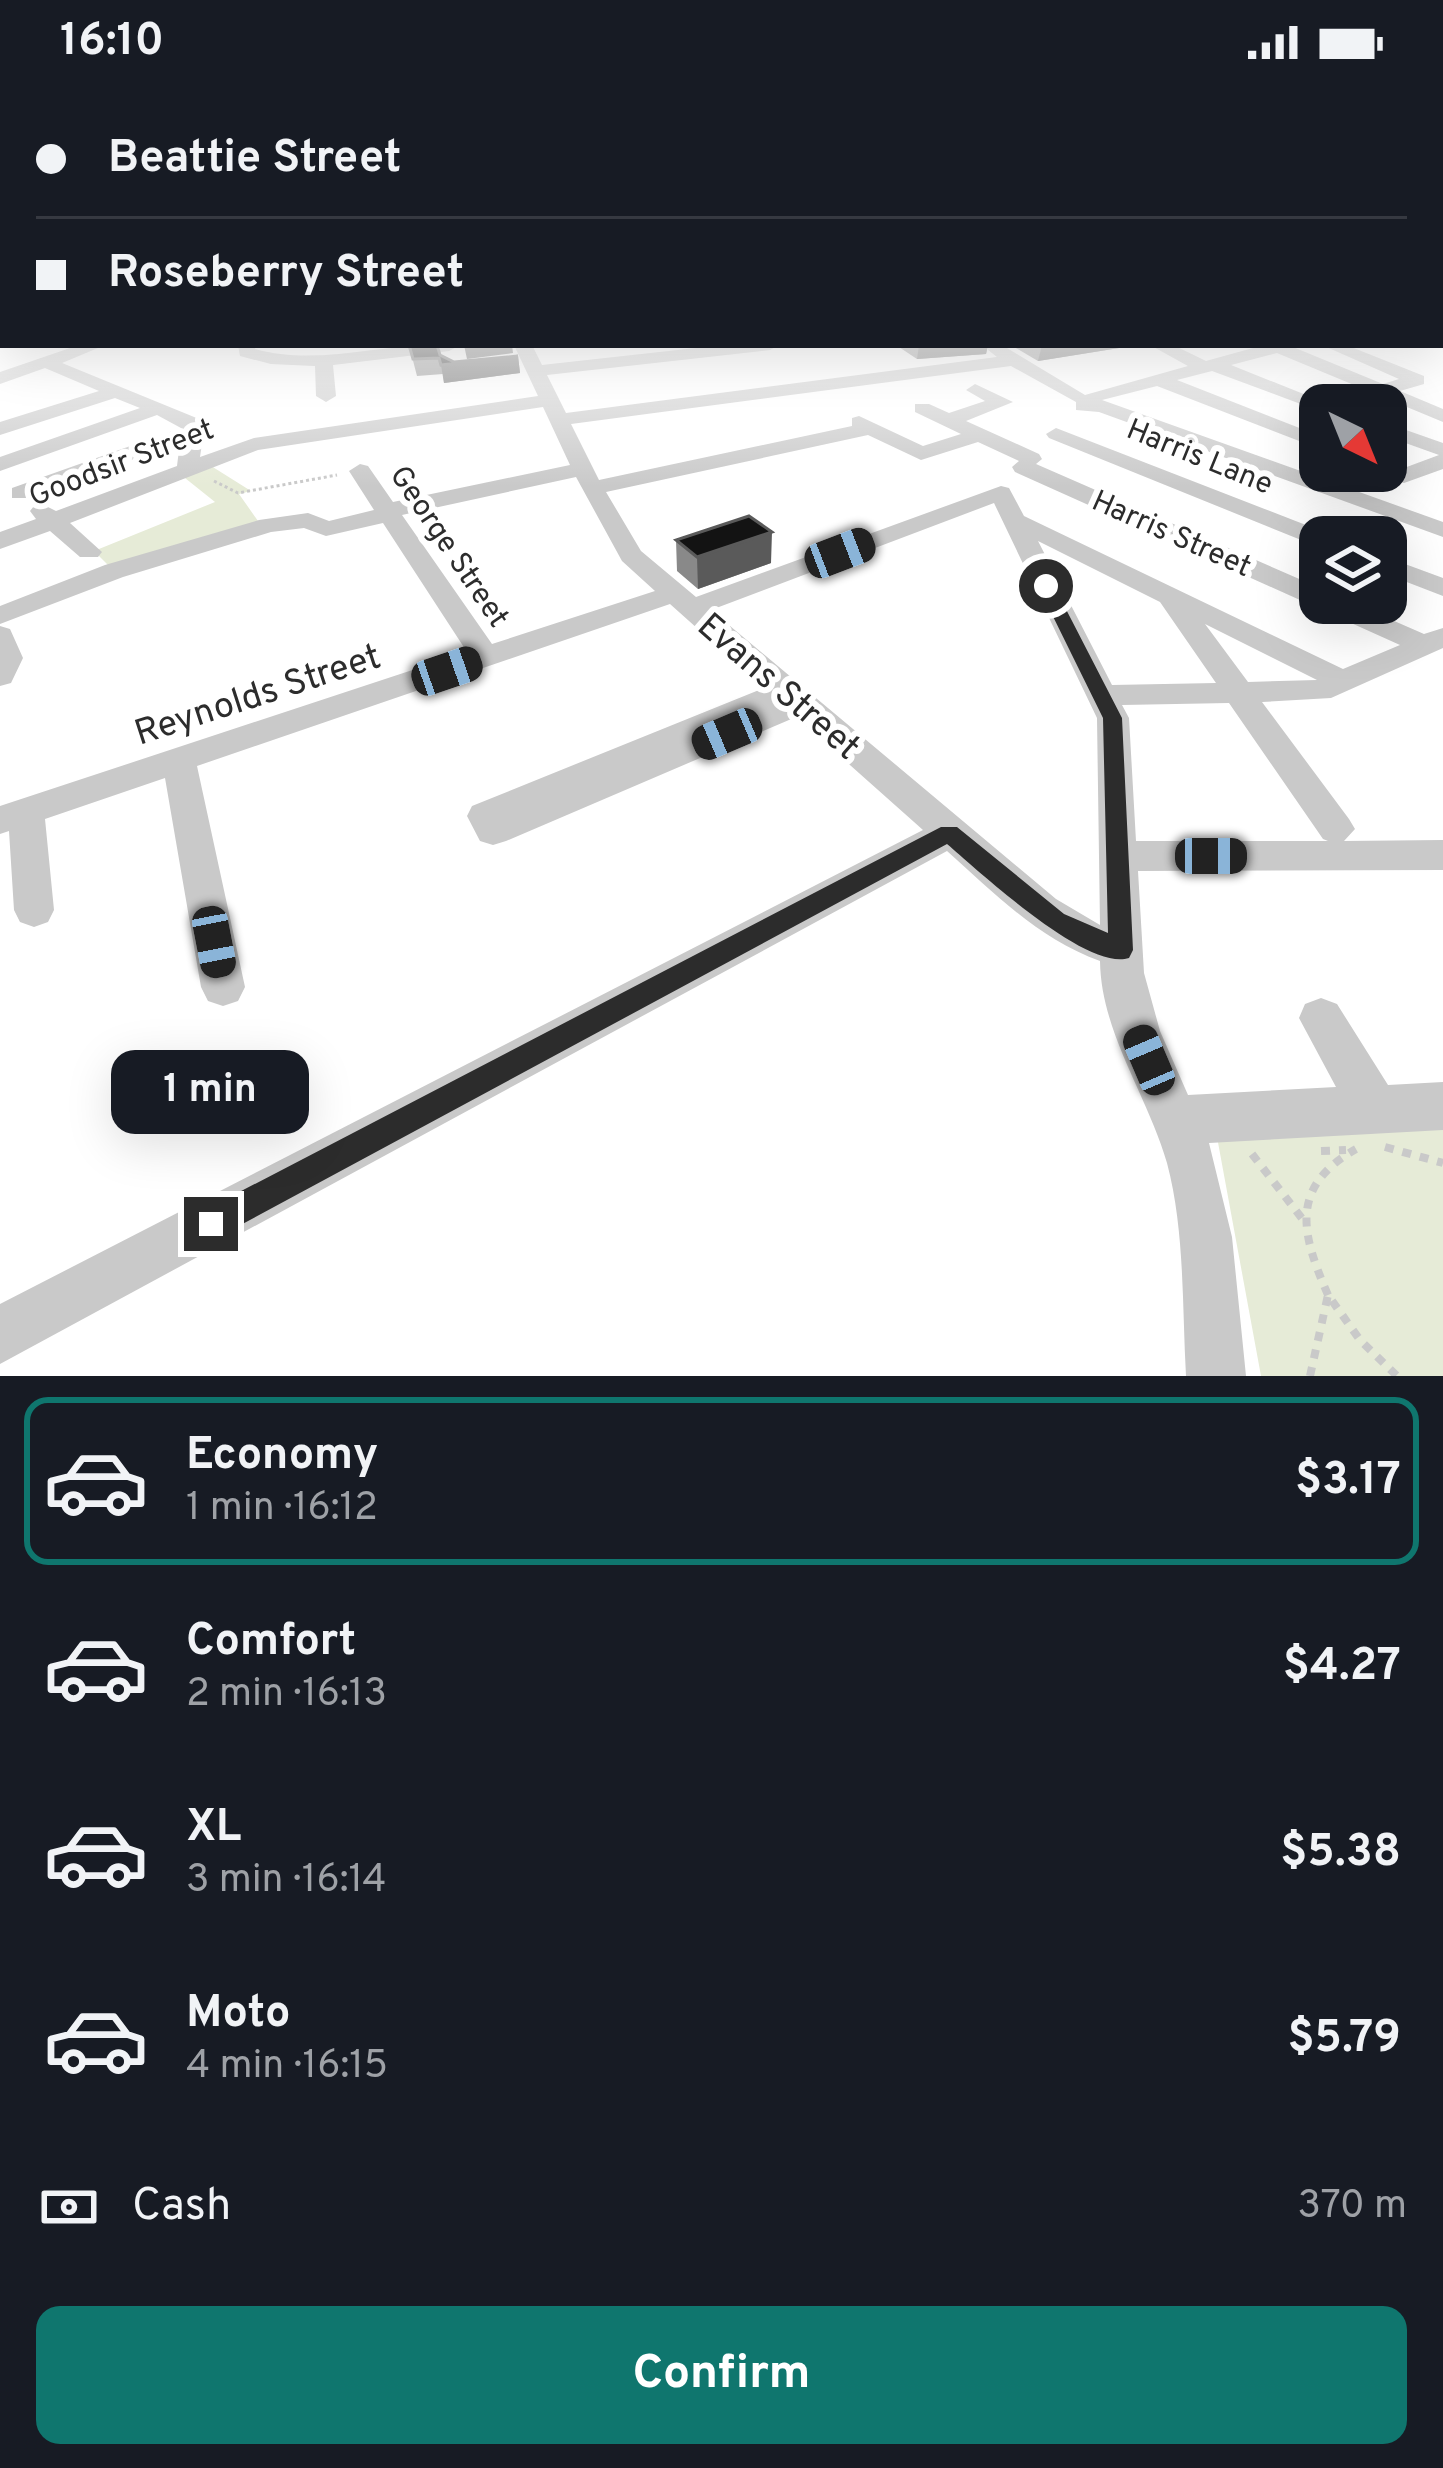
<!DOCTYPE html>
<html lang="en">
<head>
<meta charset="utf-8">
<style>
	:root { --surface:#171b24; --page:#242831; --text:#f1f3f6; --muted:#9ea1a6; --line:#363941; --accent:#0f766e }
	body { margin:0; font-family:Overpass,sans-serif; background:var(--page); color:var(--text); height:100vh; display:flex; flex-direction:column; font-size:45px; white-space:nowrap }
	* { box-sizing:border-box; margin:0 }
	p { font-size:39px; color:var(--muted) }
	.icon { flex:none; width:66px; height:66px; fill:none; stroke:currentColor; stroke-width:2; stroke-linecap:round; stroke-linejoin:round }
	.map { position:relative; height:1292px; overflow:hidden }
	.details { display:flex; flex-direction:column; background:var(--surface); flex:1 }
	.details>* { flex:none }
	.banner { position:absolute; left:0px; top:0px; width:1443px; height:264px; box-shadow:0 12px 48px #0002; display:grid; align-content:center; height:264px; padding:0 36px; background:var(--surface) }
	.needle { width:78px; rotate:137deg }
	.fabs { position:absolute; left:1299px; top:300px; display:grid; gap:24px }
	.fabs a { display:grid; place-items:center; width:108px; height:108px; border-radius:24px; background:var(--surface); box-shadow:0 12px 48px #0002; font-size:60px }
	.end { position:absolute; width:54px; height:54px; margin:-27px; border:15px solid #2c2c2c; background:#fff; box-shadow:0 0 0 6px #fff }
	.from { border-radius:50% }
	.bubble { position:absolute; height:84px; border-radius:24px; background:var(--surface); box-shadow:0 12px 48px #0002; font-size:39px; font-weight:700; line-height:84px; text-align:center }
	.car { position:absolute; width:36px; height:72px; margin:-36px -18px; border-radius:15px; box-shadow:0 0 9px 3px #0007; background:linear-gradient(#222 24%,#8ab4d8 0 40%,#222 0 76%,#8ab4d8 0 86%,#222 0) }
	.banner b { display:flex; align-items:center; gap:42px; height:114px; font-size:45px }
	.banner b+b { border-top:3px solid var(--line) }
	.banner i { width:30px; height:30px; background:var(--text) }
	ul { padding:21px 0 0; list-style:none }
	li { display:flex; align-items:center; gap:36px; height:168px; margin:0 24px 18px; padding:0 12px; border:6px solid transparent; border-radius:24px }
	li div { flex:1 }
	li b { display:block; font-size:45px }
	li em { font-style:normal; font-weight:700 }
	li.active { border-color:var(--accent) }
	li>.icon { width:108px; height:108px; stroke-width:1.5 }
	.pay { display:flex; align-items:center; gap:30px; height:132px; padding:0 36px; font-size:45px }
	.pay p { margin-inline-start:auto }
	.action { display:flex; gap:24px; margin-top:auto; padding:24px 36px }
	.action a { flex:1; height:138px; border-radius:24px; background:var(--accent); color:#fff; font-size:48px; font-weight:700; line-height:138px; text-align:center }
	.status { display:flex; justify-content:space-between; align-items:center; height:84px; padding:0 60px; background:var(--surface); direction:ltr }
	.status svg { height:33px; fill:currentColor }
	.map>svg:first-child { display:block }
	.green { fill:#e6ebd7 }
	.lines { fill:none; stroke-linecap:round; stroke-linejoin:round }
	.path-far1 { stroke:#c9c9c9; stroke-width:3; stroke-dasharray:3 3; stroke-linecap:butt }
	.path { stroke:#c9c9c9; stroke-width:8; stroke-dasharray:9 9; stroke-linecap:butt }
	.minor { fill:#c9c9c9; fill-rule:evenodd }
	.wall { fill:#898989 }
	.shaded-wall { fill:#5a5a5a }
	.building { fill:#131313; stroke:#5a5a5a; stroke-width:3 }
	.route { fill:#2c2c2c }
	.labels { text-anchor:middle; stroke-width:12; stroke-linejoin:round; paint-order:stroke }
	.far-street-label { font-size:30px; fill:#2c2c2c; stroke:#fff }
	.street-label { font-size:36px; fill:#2c2c2c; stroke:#fff }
</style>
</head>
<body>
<div class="status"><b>16:10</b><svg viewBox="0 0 49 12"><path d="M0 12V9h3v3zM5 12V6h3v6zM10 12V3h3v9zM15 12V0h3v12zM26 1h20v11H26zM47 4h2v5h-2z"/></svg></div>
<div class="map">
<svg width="1443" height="1292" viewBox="0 0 1443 1292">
	<rect width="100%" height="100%" fill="#fff"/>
	<path class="green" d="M208,380L251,407L239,410L258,437L112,485L94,467L215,418L180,390Z
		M1443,1039V1292H1261L1217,1053Z"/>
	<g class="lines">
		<path class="path-far1" d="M214,397L238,409L337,391"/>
		<path class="path" d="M1385,1063L1443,1079
			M1321,1067L1346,1066
			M1252,1070L1304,1137
			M1328,1211C1301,1149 1289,1103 1356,1065
			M1310,1292L1328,1211L1360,1256L1397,1292"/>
		<path class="minor" d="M79,261H105L62,279L199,335L204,346L200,373L254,354L538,312L514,261H532L542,281L723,261H779L770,266L547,291L566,329L997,273L987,265L991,261H1002L1085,311L1188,282L1150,261H1173L1206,277L1264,261H1288L1383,300L1399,295L1322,261H1346L1424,292V300L1400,307L1443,325V338L1277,269L1231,281L1331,321L1314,325L1212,287L1177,296L1320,352V365L1157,302L1102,316L1443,438V453L1099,328L1076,326V318L1011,282L571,340L599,396L852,342V334L859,332L923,362L961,350L915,328V320H929L949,329L985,317L966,306L975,300L1013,318L966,337L1039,370L1042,375L1036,380L1320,504V519H1353L1424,550L1443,544V564L1331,614L1262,618L1349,735L1355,745L1344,757L1443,756V786L1138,787L1144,889L1160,947L1188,1011L1336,1003L1299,934L1305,920L1321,914L1337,920L1388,1001L1443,998V1046L1209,1059L1232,1153L1246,1292H1186C1182,1222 1185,1147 1167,1079C1148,1012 1101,949 1100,877C1039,855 995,810 947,767L0,1280V1220L923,746L796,633L506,757L493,761L480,757L467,732L472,722L764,604L670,520L197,682L245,903L238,917L223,922L208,917L201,903L165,694L45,735L54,826L48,838L34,843L20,838L14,826L9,747L0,750V722L467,568L383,439L326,452L304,444L271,448L123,493L0,540V522L105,481L259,436L308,429L329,437L374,426L349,387L360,380L368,382L393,418L570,381L543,323L258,366L70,439L102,468L98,473H80L50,447L0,465V448L36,435L30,427L34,422L42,420L56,427L177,382L180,358L28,414H12V404L181,344L157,331L0,387V373L140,324L115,314L0,351V338L99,307L45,284L0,300V288ZM868,351L921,376L978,358L1019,377L1012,383L1015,388L1400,561L1343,585L1024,432L1009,404L1001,402L696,513L641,467L606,408ZM576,393L622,477L655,507L492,560L402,431ZM994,419L1097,634L1100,841L1056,815L711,526ZM1038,457L1160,518L1216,599L1112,601ZM1205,540L1317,596L1248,598ZM1229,619L1323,755L1328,757H1136L1129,634L1122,621Z
			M238,261H256L255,265C322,284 391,255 458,262L449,267L333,281L336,312L326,318L316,312L315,282L271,280L240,272Z
			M1386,339L1443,359V385L1404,399L1378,390L1386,387V378L1404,384L1439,371L1386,352Z
			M1056,344L1329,450L1331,453H1320V463L1311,460L1049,354L1046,350Z
			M1386,473L1443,494V512L1386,490Z
			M0,542L10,545L23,574L11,599L0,602Z"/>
	</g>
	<path class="wall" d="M409,261L454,278L518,272L520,289L444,299L443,290L417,292Z
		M896,261H988L986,270L917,275Z
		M1011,261H1120L1119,264L1038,277Z
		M676,456L771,479L698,505L677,487Z"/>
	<path class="shaded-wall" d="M464,261H512L513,269L467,275Z
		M919,261H988L986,270L917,275Z
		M1042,261H1120L1119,264L1038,277Z
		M518,272L520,289L444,299L441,281Z
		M772,448L771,479L698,505L697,473Z"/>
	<path class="building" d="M409,261H437L440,271L454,278L518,272L441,281L439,274L413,275Z
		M749,432L772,448L697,473L676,456Z"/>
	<linearGradient id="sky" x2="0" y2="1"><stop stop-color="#99c8ea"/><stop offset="0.55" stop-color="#fff"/><stop offset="1" stop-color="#fff" stop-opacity="0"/></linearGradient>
	<rect width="1443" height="403" fill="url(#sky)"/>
	<path class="route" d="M1046,497L1054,502L1122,634L1133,866L1129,874C1087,888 980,788 947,760L222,1151L211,1156L199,1151L195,1140L199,1129L941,743H957L1064,830L1108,849L1103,634L1038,502Z"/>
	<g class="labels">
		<g class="far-street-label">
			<text transform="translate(1200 372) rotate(22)" y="10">Harris Lane</text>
			<text transform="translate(121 378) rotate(-21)" y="10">Goodsir Street</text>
			<text transform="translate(1172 449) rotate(24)" y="10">Harris Street</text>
			<text transform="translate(450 462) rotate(56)" y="10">George Street</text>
		</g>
		<g class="street-label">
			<text transform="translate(780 601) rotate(41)" y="13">Evans Street</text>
			<text transform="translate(257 609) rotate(-18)" y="13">Reynolds Street</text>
		</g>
	</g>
</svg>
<div class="fabs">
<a><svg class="needle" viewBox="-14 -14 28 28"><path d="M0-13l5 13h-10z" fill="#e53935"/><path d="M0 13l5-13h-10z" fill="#9ea1a6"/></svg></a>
<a><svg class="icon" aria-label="layers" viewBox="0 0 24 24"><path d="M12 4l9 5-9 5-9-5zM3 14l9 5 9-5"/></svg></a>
</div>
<i class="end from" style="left:1046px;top:502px"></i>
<i class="end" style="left:211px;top:1140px"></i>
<div class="bubble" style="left:111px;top:966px;width:198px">1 min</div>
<i class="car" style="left:840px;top:469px;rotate:69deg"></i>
<i class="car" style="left:447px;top:587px;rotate:71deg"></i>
<i class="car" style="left:727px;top:650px;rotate:247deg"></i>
<i class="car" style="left:1211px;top:772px;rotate:90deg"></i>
<i class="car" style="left:214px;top:858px;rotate:169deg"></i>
<i class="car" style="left:1149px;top:976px;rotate:337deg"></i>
<div class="banner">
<b><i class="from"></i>Beattie Street</b>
<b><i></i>Roseberry Street</b>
</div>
</div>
<section class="details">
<ul>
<li class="active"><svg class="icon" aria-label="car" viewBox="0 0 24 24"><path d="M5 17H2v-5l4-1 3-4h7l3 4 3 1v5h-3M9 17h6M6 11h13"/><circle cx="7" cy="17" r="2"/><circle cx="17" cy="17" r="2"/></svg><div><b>Economy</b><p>1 min · 16:12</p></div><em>$3.17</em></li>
<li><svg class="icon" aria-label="car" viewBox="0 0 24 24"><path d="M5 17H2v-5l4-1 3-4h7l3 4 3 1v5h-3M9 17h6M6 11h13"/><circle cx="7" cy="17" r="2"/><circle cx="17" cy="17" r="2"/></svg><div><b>Comfort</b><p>2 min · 16:13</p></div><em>$4.27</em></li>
<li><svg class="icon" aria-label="car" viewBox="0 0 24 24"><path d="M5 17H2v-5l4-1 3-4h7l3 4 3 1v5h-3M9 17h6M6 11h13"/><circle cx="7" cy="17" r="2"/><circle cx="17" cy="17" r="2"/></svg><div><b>XL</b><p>3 min · 16:14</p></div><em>$5.38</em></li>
<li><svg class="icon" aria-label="car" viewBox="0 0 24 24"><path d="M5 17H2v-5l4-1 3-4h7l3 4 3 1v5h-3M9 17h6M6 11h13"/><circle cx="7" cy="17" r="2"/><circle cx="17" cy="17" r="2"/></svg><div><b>Moto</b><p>4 min · 16:15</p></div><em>$5.79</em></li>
</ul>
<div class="pay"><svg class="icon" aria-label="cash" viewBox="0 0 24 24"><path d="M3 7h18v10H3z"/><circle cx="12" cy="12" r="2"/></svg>Cash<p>370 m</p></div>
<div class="action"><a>Confirm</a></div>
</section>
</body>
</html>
